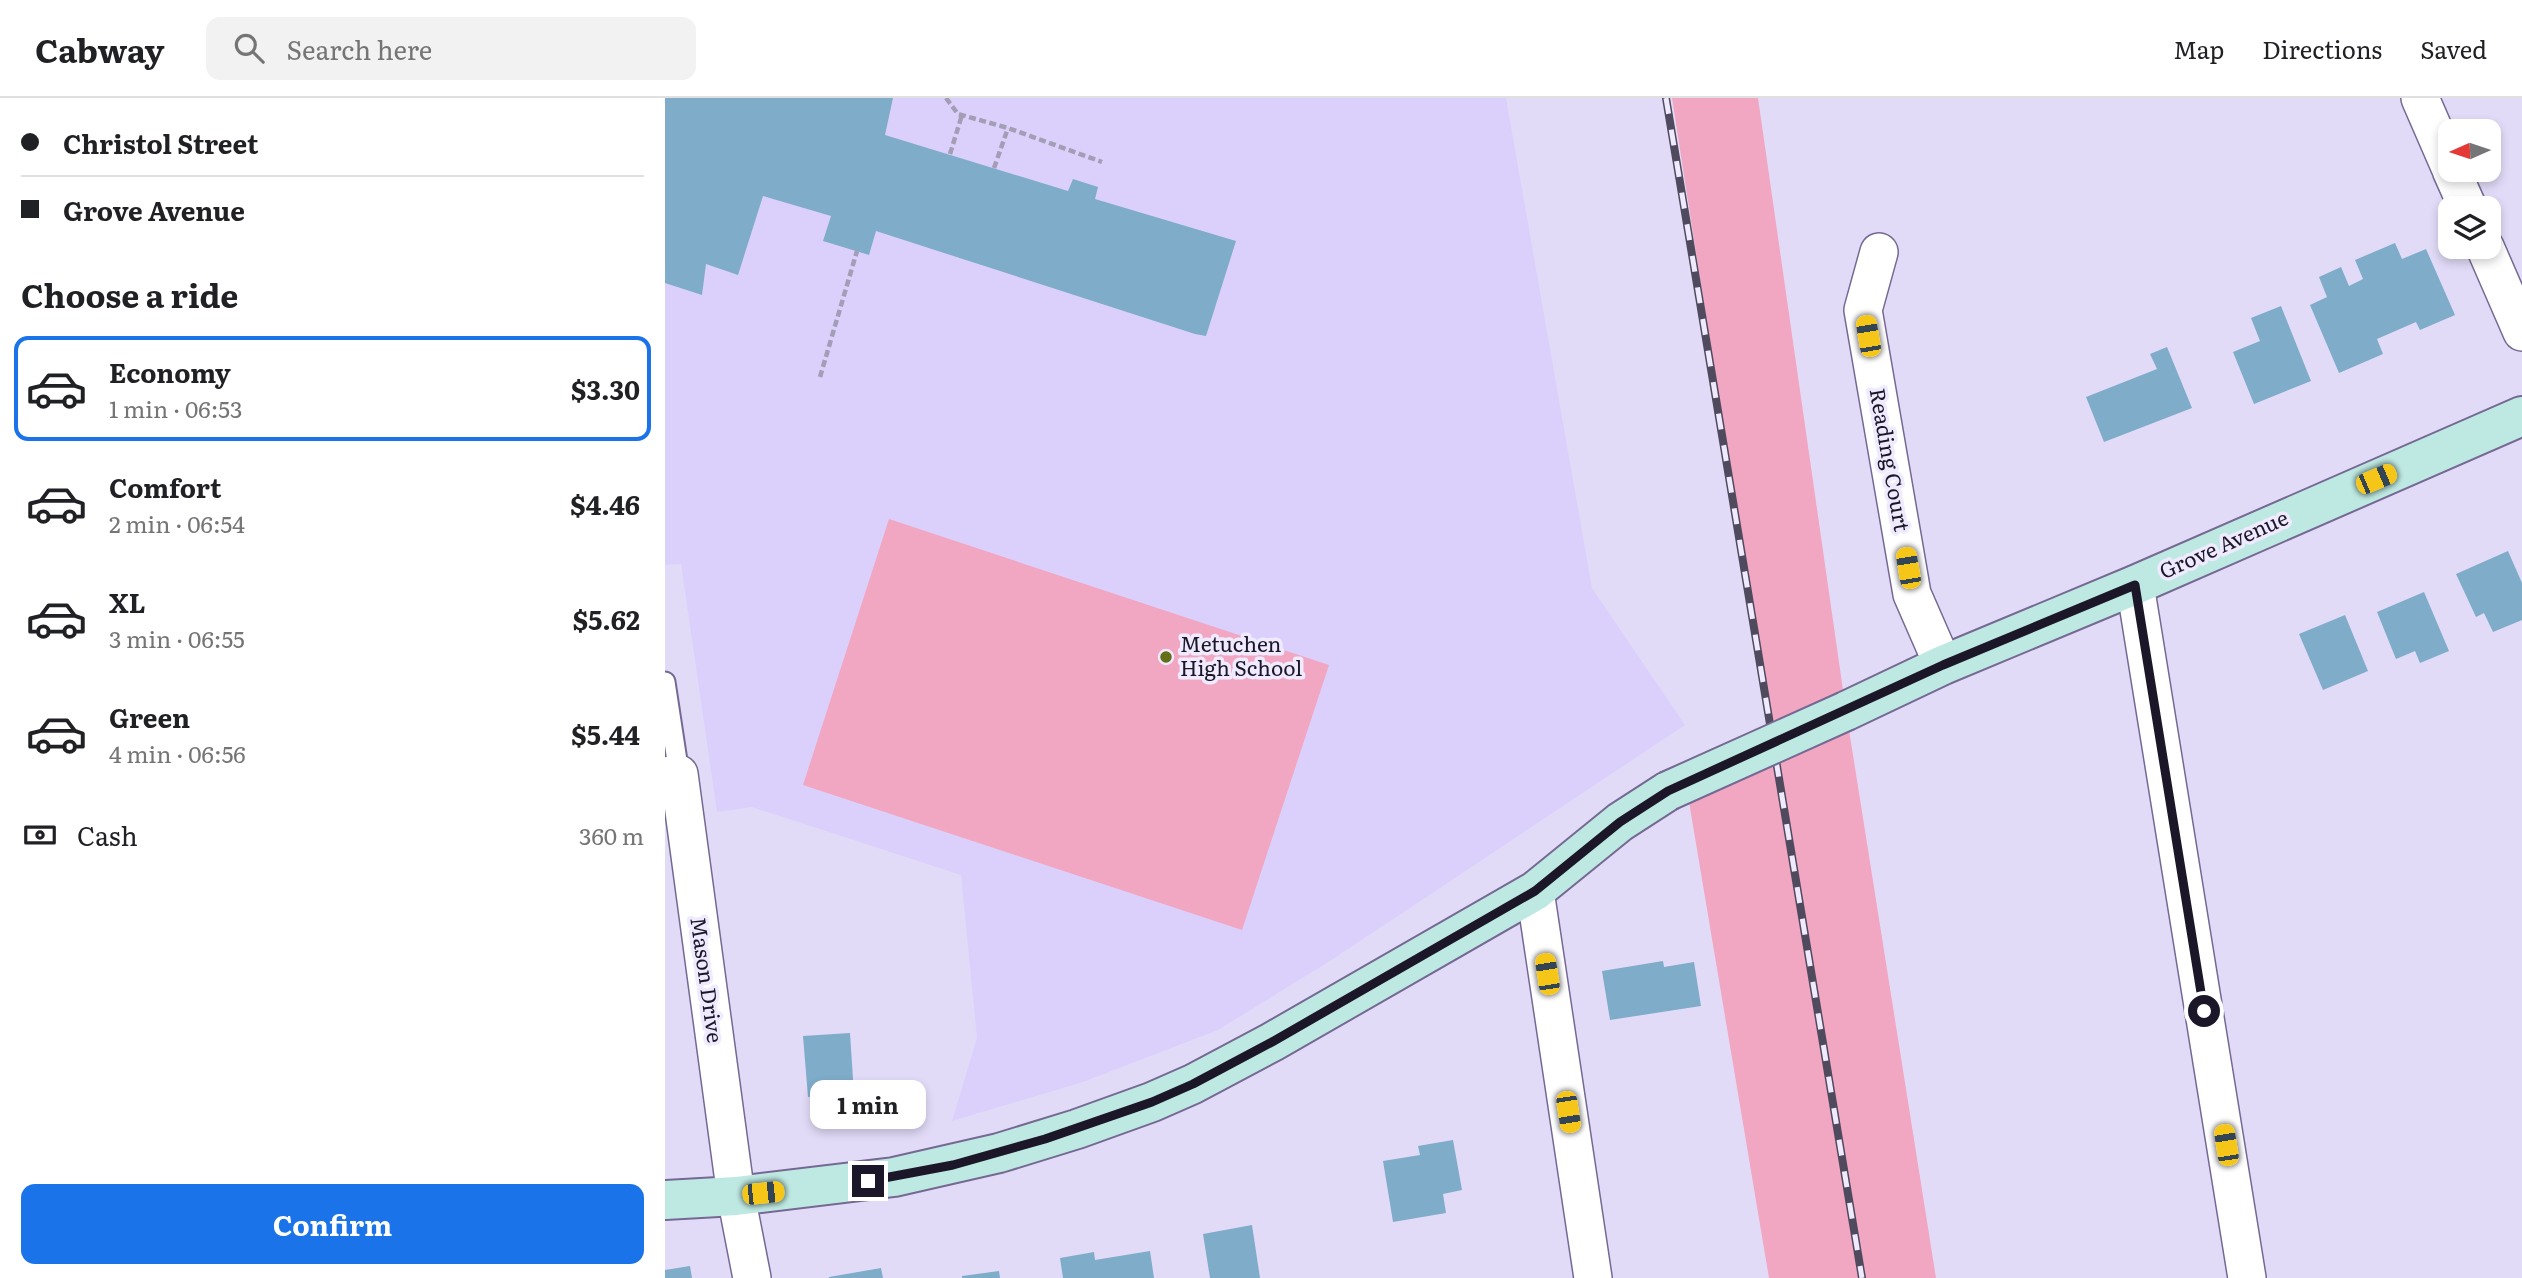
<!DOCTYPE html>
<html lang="en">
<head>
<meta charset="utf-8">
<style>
	:root { --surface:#fff; --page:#f2f2f2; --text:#202124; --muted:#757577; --line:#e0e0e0; --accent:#1a73e8 }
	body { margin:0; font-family:Literata,serif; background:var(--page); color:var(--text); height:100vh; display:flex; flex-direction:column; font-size:26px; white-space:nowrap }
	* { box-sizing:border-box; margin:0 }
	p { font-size:23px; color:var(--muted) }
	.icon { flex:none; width:38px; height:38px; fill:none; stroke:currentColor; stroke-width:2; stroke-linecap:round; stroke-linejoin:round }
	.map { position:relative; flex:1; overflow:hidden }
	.panel { display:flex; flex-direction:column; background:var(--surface); width:665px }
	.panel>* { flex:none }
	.banner { display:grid; align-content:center; height:154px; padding:0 21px; background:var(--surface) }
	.needle { width:46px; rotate:267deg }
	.buttons { position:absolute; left:1773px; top:21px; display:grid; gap:14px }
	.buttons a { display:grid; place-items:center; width:63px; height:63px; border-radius:14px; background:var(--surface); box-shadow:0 4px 10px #0003; font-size:35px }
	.end { position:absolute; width:32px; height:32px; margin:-16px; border:9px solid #1c1728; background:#fff; box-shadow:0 0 0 4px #fff }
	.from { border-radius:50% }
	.bubble { position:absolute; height:49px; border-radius:14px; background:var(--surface); box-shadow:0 4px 10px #0003; font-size:23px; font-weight:700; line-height:49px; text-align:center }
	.car { position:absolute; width:21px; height:42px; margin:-21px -10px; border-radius:9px; box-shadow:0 0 5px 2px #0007; background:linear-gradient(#f5c518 24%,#345 0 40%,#f5c518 0 76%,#345 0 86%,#f5c518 0) }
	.banner b { display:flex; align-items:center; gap:24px; height:66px; font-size:26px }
	.banner b+b { border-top:2px solid var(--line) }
	.banner i { width:18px; height:18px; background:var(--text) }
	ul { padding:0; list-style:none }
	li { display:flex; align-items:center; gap:21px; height:105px; margin:0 14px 10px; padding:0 7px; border:4px solid transparent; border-radius:14px }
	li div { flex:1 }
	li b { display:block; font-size:26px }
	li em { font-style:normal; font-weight:700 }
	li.selected { border-color:var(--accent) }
	li>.icon { width:63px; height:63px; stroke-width:1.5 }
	h2 { padding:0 21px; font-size:32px; line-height:84px }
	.pay { display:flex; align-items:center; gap:18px; height:77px; padding:0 21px; font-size:26px }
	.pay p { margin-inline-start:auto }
	.action { display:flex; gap:14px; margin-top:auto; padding:14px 21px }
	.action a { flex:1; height:80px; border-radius:14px; background:var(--accent); color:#fff; font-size:28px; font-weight:700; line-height:80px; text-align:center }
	header { display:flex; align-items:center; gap:42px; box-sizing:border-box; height:98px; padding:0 35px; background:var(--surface); border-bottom:2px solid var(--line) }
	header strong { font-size:33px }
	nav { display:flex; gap:38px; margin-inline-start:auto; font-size:24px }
	.search { width:490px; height:63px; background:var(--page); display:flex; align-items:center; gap:18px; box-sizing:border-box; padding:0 24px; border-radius:14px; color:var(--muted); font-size:26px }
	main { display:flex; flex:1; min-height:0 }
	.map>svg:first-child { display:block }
	.built { fill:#dbd0fb }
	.green { fill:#f1a6c1 }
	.building { fill:#7eacc9 }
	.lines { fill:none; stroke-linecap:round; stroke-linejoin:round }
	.lane-casing { stroke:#756993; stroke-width:23 }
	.street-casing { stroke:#756993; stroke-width:40 }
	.secondary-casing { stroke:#756993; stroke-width:42 }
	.path { stroke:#a49db6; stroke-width:4.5; stroke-dasharray:7 3.5; stroke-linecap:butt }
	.lane { stroke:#fff; stroke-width:19 }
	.street { stroke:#fff; stroke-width:37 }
	.secondary { stroke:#bee9e2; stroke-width:38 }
	.rail-casing { stroke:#4f4a5e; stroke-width:8 }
	.rail { stroke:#efeafd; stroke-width:5; stroke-dasharray:16; stroke-linecap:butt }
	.secondary-bridge-casing { stroke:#756993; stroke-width:42; stroke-linecap:butt }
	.secondary-bridge { stroke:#bee9e2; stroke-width:38 }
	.route { stroke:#1c1728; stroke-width:9 }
	.poi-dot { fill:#636e17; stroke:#efeafd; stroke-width:2.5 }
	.labels { text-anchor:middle; stroke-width:7; stroke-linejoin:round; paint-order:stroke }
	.street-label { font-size:21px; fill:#1c1728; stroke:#efeafd }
	.poi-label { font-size:21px; fill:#1c1728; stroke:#efeafd; text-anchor:start }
</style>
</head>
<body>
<header>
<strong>Cabway</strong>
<div class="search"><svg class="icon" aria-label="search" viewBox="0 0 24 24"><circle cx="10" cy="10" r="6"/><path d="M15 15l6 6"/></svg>Search here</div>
<nav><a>Map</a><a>Directions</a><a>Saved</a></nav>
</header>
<main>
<section class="panel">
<div class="banner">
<b><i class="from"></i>Christol Street</b>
<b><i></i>Grove Avenue</b>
</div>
<h2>Choose a ride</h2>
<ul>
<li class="selected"><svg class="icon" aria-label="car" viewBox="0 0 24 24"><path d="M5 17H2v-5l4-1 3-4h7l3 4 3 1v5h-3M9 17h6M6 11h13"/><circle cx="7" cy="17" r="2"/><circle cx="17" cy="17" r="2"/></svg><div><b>Economy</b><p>1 min · 06:53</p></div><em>$3.30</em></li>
<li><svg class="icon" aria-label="car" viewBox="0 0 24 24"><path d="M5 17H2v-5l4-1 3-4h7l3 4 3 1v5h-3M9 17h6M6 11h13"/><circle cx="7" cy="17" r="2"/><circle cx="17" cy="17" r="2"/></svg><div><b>Comfort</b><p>2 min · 06:54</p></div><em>$4.46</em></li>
<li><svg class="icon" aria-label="car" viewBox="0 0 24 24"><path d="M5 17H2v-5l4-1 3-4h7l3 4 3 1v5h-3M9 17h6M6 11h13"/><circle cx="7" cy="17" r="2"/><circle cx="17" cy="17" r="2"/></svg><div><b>XL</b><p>3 min · 06:55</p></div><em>$5.62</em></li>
<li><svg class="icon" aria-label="car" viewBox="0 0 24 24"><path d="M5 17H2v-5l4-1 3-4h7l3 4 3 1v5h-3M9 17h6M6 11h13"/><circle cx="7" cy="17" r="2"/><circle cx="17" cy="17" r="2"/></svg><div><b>Green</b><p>4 min · 06:56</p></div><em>$5.44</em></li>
</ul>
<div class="pay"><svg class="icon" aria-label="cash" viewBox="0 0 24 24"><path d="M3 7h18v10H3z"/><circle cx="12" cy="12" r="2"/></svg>Cash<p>360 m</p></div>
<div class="action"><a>Confirm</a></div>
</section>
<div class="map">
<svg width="1857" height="1180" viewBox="0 0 1857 1180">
	<rect width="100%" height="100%" fill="#e2dbf8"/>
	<path class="built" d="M0,0H841L927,490L1020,627L665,863L553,932L418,984L287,1023L312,940L296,777L87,709L52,714L16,466L0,467Z"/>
	<path class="green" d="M1007,0H1093L1181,613L1271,1180H1104L1021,686L1107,644Z
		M224,421L664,567L577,832L138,687Z"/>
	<path class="building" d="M0,0H228L220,37L403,93L408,81L433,89L430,101L571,143L541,238L530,236L211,133L204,157L158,143L166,118L98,98L73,177L41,166L37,197L0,185Z
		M1730,145L1737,161L1761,151L1790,217L1755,232L1751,224L1712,241L1718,256L1674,275L1645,207L1662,199L1654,179L1676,169L1684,188L1698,181L1690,162Z
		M1616,208L1646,283L1589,306L1568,254L1595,243L1586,220Z
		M1502,249L1527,310L1439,344L1421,299L1492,271L1485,256Z
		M1843,453L1857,485V522L1828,534L1819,515L1811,519L1791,476Z
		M1759,494L1784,553L1755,565L1750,553L1731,561L1712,514Z
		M1680,517L1703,573L1658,592L1634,536Z
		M998,863L999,869L1029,864L1036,908L945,922L937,873Z
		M185,935L189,996L143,999L138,938Z
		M788,1042L797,1092L778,1096L781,1115L728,1124L718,1063L755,1057L753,1048Z
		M587,1127L595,1180H545L538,1136Z
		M485,1153L489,1180H398L395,1160L429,1154L430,1162Z
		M25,1168L27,1180H0V1172Z
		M216,1170L218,1180H164V1179Z
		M334,1173L335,1180H297V1178Z"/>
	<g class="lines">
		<g class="lane-casing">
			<path id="lane" d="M0,584L14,676"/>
		</g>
		<g class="street-casing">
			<path id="street" d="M1755,0L1785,69
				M1786,72L1803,110
				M1820,149L1857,234
				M1214,154L1198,212L1247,496L1278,567
				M1470,487L1582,1180
				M0,678L14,676L71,1098L87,1180
				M870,793L928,1180"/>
		</g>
		<g class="secondary-casing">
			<path id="secondary" d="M1181,613L1278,567L1470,487L1857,318
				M0,1102L71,1098L229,1079L334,1055L412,1031L487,1004L528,986L607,944L870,793L955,724L1003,693"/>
		</g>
		<path class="path" d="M281,0L293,16L343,30L437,64
			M285,56L297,17
			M329,70L343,30
			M155,279L192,153"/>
		<use href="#lane" class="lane"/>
		<use href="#street" class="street"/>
		<use href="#secondary" class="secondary"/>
		<g class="rail-casing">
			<path id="rail" d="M1001,0L1197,1180"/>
		</g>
		<use href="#rail" class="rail"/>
		<g class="secondary-bridge-casing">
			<path id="secondary-bridge" d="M1003,693L1181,613"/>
		</g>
		<use href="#secondary-bridge" class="secondary-bridge"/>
	</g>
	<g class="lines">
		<path class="route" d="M203,1083L288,1067L380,1041L487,1004L528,986L607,944L870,793L955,724L1003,693L1278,567L1470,487L1539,913"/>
	</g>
	<circle class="poi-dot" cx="501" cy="559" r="7"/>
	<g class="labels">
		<g class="street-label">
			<text transform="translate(1224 362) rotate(80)" y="7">Reading Court</text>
			<text transform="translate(1559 447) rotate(-24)" y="7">Grove Avenue</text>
			<text transform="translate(41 882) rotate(82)" y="7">Mason Drive</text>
		</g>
		<g class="poi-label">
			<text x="515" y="554">Metuchen<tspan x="515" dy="24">High School</tspan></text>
		</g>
	</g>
</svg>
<div class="buttons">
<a><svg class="needle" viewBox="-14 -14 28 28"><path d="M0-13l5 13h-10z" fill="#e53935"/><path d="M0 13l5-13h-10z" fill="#757577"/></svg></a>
<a><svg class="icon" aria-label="layers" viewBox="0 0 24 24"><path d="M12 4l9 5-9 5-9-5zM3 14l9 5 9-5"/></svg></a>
</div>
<i class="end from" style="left:1539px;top:913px"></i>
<i class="end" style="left:203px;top:1083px"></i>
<div class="bubble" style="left:145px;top:982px;width:116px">1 min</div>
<i class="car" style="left:1203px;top:238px;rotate:350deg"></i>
<i class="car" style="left:1711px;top:381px;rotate:67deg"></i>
<i class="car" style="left:1243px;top:470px;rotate:350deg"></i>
<i class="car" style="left:882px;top:876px;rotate:351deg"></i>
<i class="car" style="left:903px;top:1014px;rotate:171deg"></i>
<i class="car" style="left:1561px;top:1047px;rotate:351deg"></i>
<i class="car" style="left:98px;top:1095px;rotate:84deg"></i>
</div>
</main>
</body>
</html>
